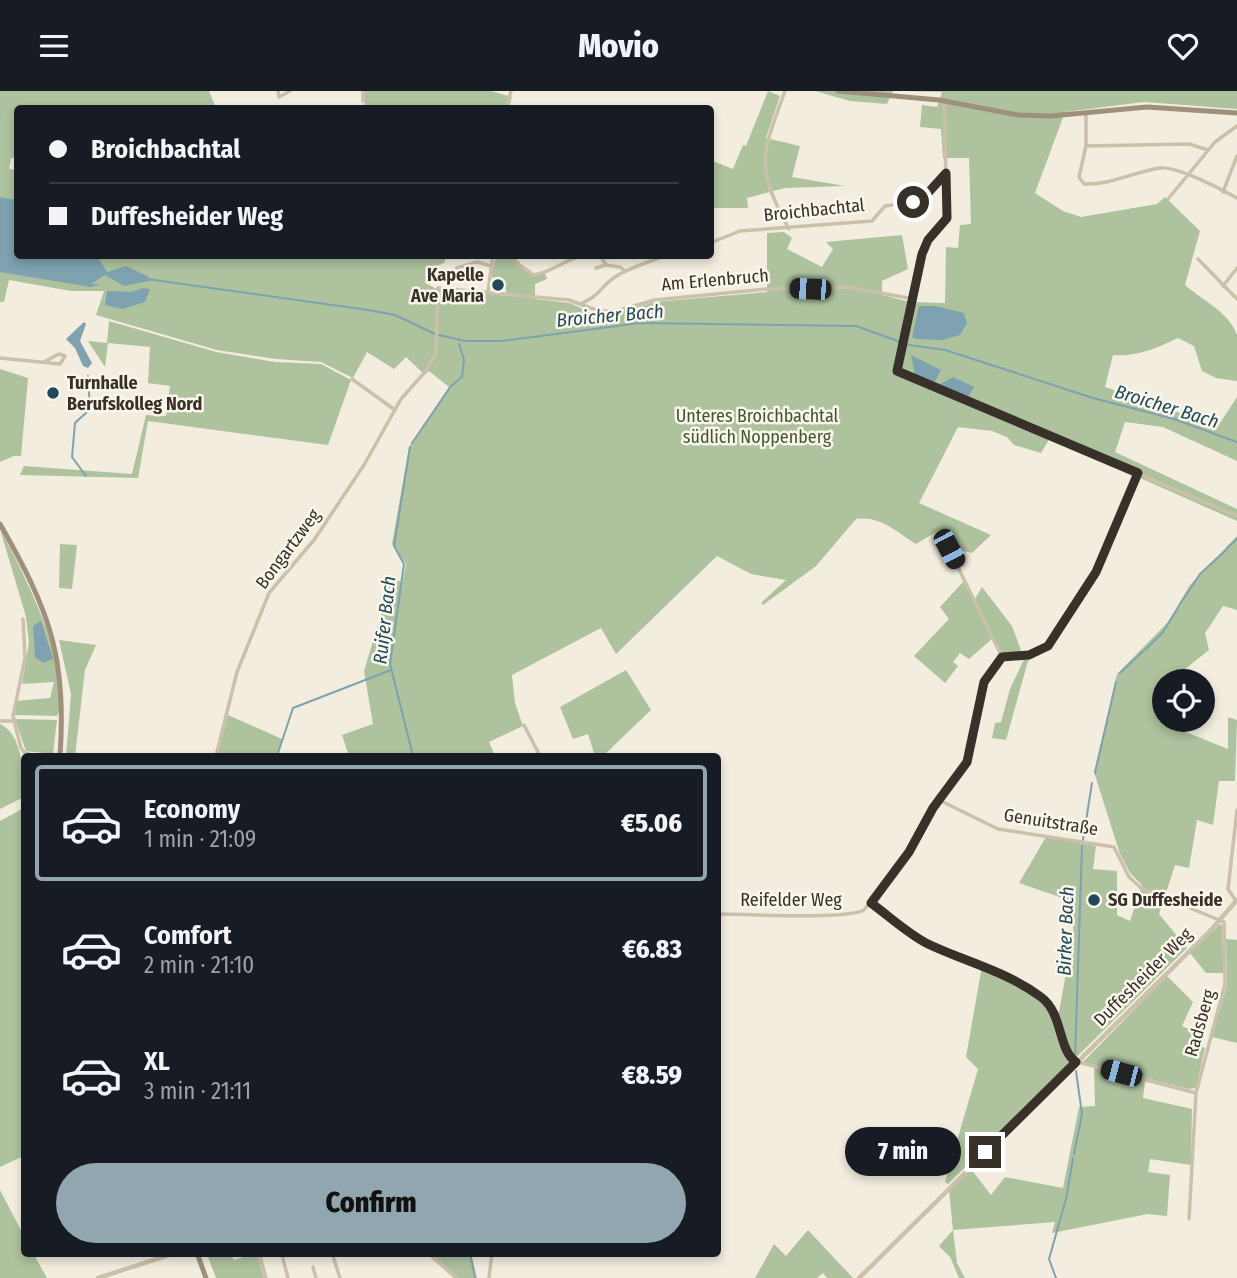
<!DOCTYPE html>
<html lang="en">
<head>
<meta charset="utf-8">
<style>
	:root { --surface:#171b24; --page:#20242c; --text:#f1f3f6; --muted:#9ea1a6; --line:#363941; --accent:#92a6af }
	body { margin:0; font-family:"Fira Sans Condensed",sans-serif; background:var(--page); color:var(--text); height:100vh; display:flex; flex-direction:column; font-size:26px; white-space:nowrap }
	* { box-sizing:border-box; margin:0 }
	p { font-size:23px; color:var(--muted) }
	.icon { flex:none; width:38px; height:38px; fill:none; stroke:currentColor; stroke-width:2; stroke-linecap:round; stroke-linejoin:round }
	.map { position:relative; flex:1; overflow:hidden }
	.drawer { position:absolute; left:21px; top:662px; width:700px; height:504px; display:flex; flex-direction:column; background:var(--surface); border-radius:7px; box-shadow:0 4px 10px #0003 }
	.drawer>* { flex:none }
	.hud { position:absolute; left:14px; top:14px; width:700px; height:154px; border-radius:7px; box-shadow:0 4px 10px #0003; display:grid; align-content:center; height:154px; padding:0 35px; background:var(--surface) }
	.buttons { position:absolute; left:1152px; top:578px; display:grid; gap:14px }
	.buttons a { display:grid; place-items:center; width:63px; height:63px; border-radius:50%; background:var(--surface); box-shadow:0 4px 10px #0003; font-size:35px }
	.end { position:absolute; width:32px; height:32px; margin:-16px; border:9px solid #38312a; background:#fff; box-shadow:0 0 0 4px #fff }
	.from { border-radius:50% }
	.bubble { position:absolute; height:49px; border-radius:24px; background:var(--surface); box-shadow:0 4px 10px #0003; font-size:23px; font-weight:800; line-height:49px; text-align:center }
	.car { position:absolute; width:21px; height:42px; margin:-21px -10px; border-radius:9px; box-shadow:0 0 5px 2px #0007; background:linear-gradient(#222 24%,#8ab4d8 0 40%,#222 0 76%,#8ab4d8 0 86%,#222 0) }
	.hud b { display:flex; align-items:center; gap:24px; height:66px; font-size:26px }
	.hud b+b { border-top:2px solid var(--line) }
	.hud i { width:18px; height:18px; background:var(--text) }
	ul { padding:12px 0 0; list-style:none }
	li { display:flex; align-items:center; gap:21px; height:116px; margin:0 14px 10px; padding:0 21px; border:4px solid transparent; border-radius:7px }
	li div { flex:1 }
	li b { display:block; font-size:26px }
	li em { font-style:normal; font-weight:800 }
	li.active { border-color:var(--accent) }
	li>.icon { width:63px; height:63px; stroke-width:1.5 }
	.button { display:flex; gap:14px; margin-top:auto; padding:14px 35px }
	.button a { flex:1; height:80px; border-radius:42px; background:var(--accent); color:#111; font-size:28px; font-weight:800; line-height:80px; text-align:center }
	header { display:flex; justify-content:space-between; align-items:center; height:91px; padding:0 35px; background:var(--surface); font-size:32px; font-weight:800 }
	.map>svg:first-child { display:block }
	.green { fill:#aec29e }
	.water { fill:#7ea2af }
	.lines { fill:none; stroke-linecap:round; stroke-linejoin:round }
	.stream { stroke:#7ea2af; stroke-width:2 }
	.minor { stroke:#cbc0aa; stroke-width:3.5 }
	.tertiary { stroke:#cbc0aa; stroke-width:4.5 }
	.secondary { stroke:#9e907b; stroke-width:5 }
	.route { stroke:#38312a; stroke-width:9 }
	.poi-dot { fill:#1f4959; stroke:#faf6eb; stroke-width:2.5 }
	.labels { text-anchor:middle; stroke-width:5; stroke-linejoin:round; paint-order:stroke }
	.street-label { font-size:18px; fill:#38312a; stroke:#faf6eb }
	.poi-label { font-size:18px; font-weight:bold; fill:#38312a; stroke:#faf6eb; text-anchor:start }
	.park-label { font-size:18px; fill:#3f562e; stroke:#faf6eb }
	.water-label { font-size:19px; font-style:italic; fill:#1f4959; stroke:#faf6eb }
</style>
</head>
<body>
<header><svg class="icon" aria-label="menu" viewBox="0 0 24 24"><path d="M4 6h16M4 12h16M4 18h16"/></svg>Movio<svg class="icon" aria-label="heart" viewBox="0 0 24 24"><path d="M12 20l-8-8c-3-5 5-10 8-4 3-6 11-1 8 4z"/></svg></header>
<div class="map">
<svg width="1237" height="1187" viewBox="0 0 1237 1187">
	<rect width="100%" height="100%" fill="#f2edde"/>
	<path class="green" d="M0,0H209L216,17L18,18L17,67H11L9,78L17,79L18,164L447,165L444,172L432,177L425,192L437,198L507,205L506,199L491,185L496,165H511L534,183L544,180L547,188L535,193V208L570,212L593,223H614L655,211L767,201V142L784,141L792,147L787,158L822,176L833,158L826,151L902,144L908,178L882,190V204L910,211L945,212L946,156L958,157L960,134L971,133L969,67H943L941,38L920,36L922,14L937,16L942,1L904,0H1237V18L1144,11L1065,21L1035,102L1063,120L1081,126L1157,113L1165,106L1200,140L1185,194C1202,209 1229,221 1237,244C1237,257 1237,276 1237,290L1216,287L1202,280L1194,255L1178,247C1157,257 1137,266 1113,264L1105,296L1218,335L1237,306V370L1163,336L1125,331L1115,361L1237,418V430L1050,347L1041,362L1014,354L1007,346L992,340L958,336L919,412L991,444L972,462L951,457L939,439L916,453C895,440 881,425 856,428L816,475L763,514L761,512L786,489L751,483L717,465L616,563L601,537L512,584L515,612L523,635L489,651L495,665H349L342,644L373,633L364,580L382,520L385,487L400,490L402,494L406,473L392,453L409,356L449,296L429,280L425,284L406,266L394,278L367,261L353,287L321,271L276,268L217,259L96,224L104,200H71L9,189L4,211H0Z
		M364,0H491L512,6L509,17H365Z
		M768,0L780,5L766,47L800,55L792,86L845,95L785,97L747,107L748,117H711L710,69L733,78L743,54L746,55Z
		M815,0H893L887,13L850,10Z
		M109,230L216,261L275,271L321,273L351,289L328,354L148,330L138,387L20,384L24,375L132,383L146,324L166,325L170,295L148,292L150,256L108,252L105,276L88,250L107,252Z
		M0,278L28,287L21,365H14L0,371Z
		M0,438C21,477 77,584 57,625L15,624L16,610L50,607L54,591L22,593L29,551L26,526Z
		M1237,445V519L1223,515L1205,542L1209,559L1180,582V590H1164V628H1181V639L1228,658V626L1237,629L1235,690H1219L1213,734L1197,729L1189,777L1175,774L1159,823L1187,857L948,1093L945,1091L978,978L966,966L982,875L1039,907L1055,925L1059,921L1073,843L1074,811L1019,792L1046,746L1096,755L1093,778L1117,780V824L1130,830L1142,794L1130,782L1120,763L1094,681L1117,583L1168,531L1190,494Z
		M60,453L77,454L72,498L59,497Z
		M963,491L975,508L982,496L1012,535L1022,562L1003,563L993,547L969,568L960,562L953,571L958,575L945,592L914,565L949,528L940,516Z
		M59,549L96,554L85,579L75,665H66L71,603Z
		M1025,566H1033L1028,570L1006,649L992,647L995,632L1001,631L1010,598Z
		M626,579L651,619L603,665H595L588,643L573,648L560,616Z
		M228,624L282,648L277,665H217Z
		M15,628L57,629L53,663L26,660Z
		M0,633C23,643 24,684 24,706L0,718Z
		M24,717V1065L0,1076V730Z
		M1220,833L1222,834L1224,882H1206L1190,862Z
		M1226,848L1237,849V952L1212,946L1227,894Z
		M1167,885L1193,911L1182,935L1195,941L1190,951L1205,957L1196,997L1189,998L1083,971Z
		M1094,976L1145,990L1143,1007L1192,1018L1191,1074L1150,1068L1148,1081L1170,1084L1167,1125L1148,1123L1052,1142L1055,1131L953,1139L957,1172L965,1187H959L950,1166L939,1155L953,1139L949,1099L971,1078L991,1104L1005,1086L1063,1097L1079,1016L1095,1015Z
		M0,1099L24,1145V1162H33L47,1187H0Z
		M808,1139L853,1187H827L823,1182L817,1187H755L774,1153L786,1165Z
		M230,1162L234,1169L257,1162L264,1187H216L207,1163Z
		M431,1162H471L477,1187H458Z"/>
	<path class="water" d="M0,106L17,109L18,164L97,165L107,181L126,175L149,186V190L124,195L105,184L91,193H100L91,196L0,181Z
		M143,197L150,198L145,211L123,218L105,214L107,200L131,201Z
		M919,215H935L964,222L967,232L960,244L942,249L916,248L912,246Z
		M84,231L86,233L80,250L92,272L88,277L83,275L75,257L66,248Z
		M911,264L941,279L934,292L915,284Z
		M953,286L974,296L968,307L940,293Z
		M41,530L53,568L43,572L35,566L33,535Z"/>
	<g class="lines">
		<path class="stream" d="M147,188L368,219L395,224L435,243L465,250H502L640,232L856,235L909,254L945,259L1093,307L1174,328L1237,351
			M88,285L90,318
			M412,352L451,295L462,286L464,269L459,253
			M410,356L394,455L404,473L390,573L413,665
			M86,385L72,366L75,332L87,321
			M1227,457L1237,448
			M1180,513L1200,483L1226,459
			M1145,559L1163,541L1179,515
			M1120,582L1143,560
			M277,665L293,617L391,579
			M1095,682L1116,591
			M1083,749L1092,692
			M1075,967L1082,755
			M1074,1063L1082,1023L1076,980
			M470,1162L475,1187
			M1056,1187L1049,1168L1066,1108L1073,1067"/>
		<path class="minor" d="M278,0L279,6L290,0
			M363,0V10
			M785,0C761,66 755,75 789,138
			M944,10L947,127L928,149L922,163L897,280L1237,425
			M506,18L511,0
			M1086,22V55L1079,86L1084,93C1112,94 1133,81 1160,77C1177,75 1221,98 1237,107
			M1086,55L1189,53L1208,59
			M1223,101L1237,65
			M1168,108L1215,51L1237,35
			M710,152L740,140L872,130L885,115L918,110L946,82
			M512,164L519,174L534,184C554,181 567,166 587,164
			M594,164L601,166L606,174L620,176L625,180
			M1198,168L1237,208
			M457,177L477,171L491,175
			M596,177L606,174
			M1223,195L1237,177
			M488,201L493,164
			M580,213C599,206 600,196 615,186C626,178 654,169 667,164
			M0,267L60,273L65,265L59,263L44,271
			M352,288L395,319
			M949,458L1002,566
			M23,528L25,567L13,625L21,657L25,662L35,665
			M0,630H14
			M524,634L540,665
			M216,665L237,581L269,502L314,449L364,374L401,308L425,281L436,262L438,197L569,209L599,220H616L655,209L767,198L847,196L914,208
			M939,709L998,738L1114,756L1129,786L1141,797L1224,831L1225,893L1196,1002L1189,1128
			M1236,810L1228,798L1237,719
			M871,812L923,850L990,876L1041,905L1054,921L1074,970L1196,1002
			M718,823C744,823 846,829 864,819L905,767L933,717L967,671L984,591L1002,566L1029,564L1048,555L1096,481L1138,382
			M259,1162L266,1187
			M332,1162L340,1187
			M428,1162L456,1187
			M282,1164L288,1187
			M313,1176L316,1187
			M489,1187L492,1162"/>
		<path class="tertiary" d="M98,1187L175,1162
			M859,1187L1210,840L1237,809"/>
		<path class="secondary" d="M838,0L939,9L1018,24L1051,25L1147,16L1237,22
			M0,433C49,519 67,565 60,665
			M197,1162L206,1187"/>
	</g>
	<g class="lines">
		<path class="route" d="M913,111L927,103L946,82L947,127L928,149L922,163L897,280L1138,382L1096,481L1048,555L1029,564L1002,566L984,591L967,671L933,717L909,761L871,812C889,825 908,843 928,853C966,871 1006,880 1041,906C1063,922 1058,959 1076,971L985,1061"/>
	</g>
	<g class="poi-dot">
		<circle cx="498" cy="194" r="7"/>
		<circle cx="53" cy="302" r="7"/>
		<circle cx="1094" cy="809" r="7"/>
	</g>
	<g class="labels">
		<g class="street-label">
			<text transform="translate(814 119) rotate(-6)" y="6">Broichbachtal</text>
			<text transform="translate(715 189) rotate(-5)" y="6">Am Erlenbruch</text>
			<text transform="translate(288 458) rotate(-53)" y="6">Bongartzweg</text>
			<text transform="translate(1051 731) rotate(9)" y="6">Genuitstraße</text>
			<text x="791" y="815">Reifelder Weg</text>
			<text transform="translate(1143 886) rotate(-45)" y="6">Duffesheider Weg</text>
			<text transform="translate(1200 932) rotate(-74)" y="6">Radsberg</text>
		</g>
		<g class="poi-label">
			<text x="484" y="190" text-anchor="end">Kapelle<tspan x="484" dy="21">Ave Maria</tspan></text>
			<text x="67" y="298">Turnhalle<tspan x="67" dy="21">Berufskolleg Nord</tspan></text>
			<text x="1108" y="815">SG Duffesheide</text>
		</g>
		<g class="park-label">
			<text x="757" y="331">Unteres Broichbachtal<tspan x="757" dy="21">südlich Noppenberg</tspan></text>
		</g>
		<g class="water-label">
			<text transform="translate(610 224) rotate(-5)" y="7">Broicher Bach</text>
			<text transform="translate(1167 315) rotate(17)" y="7">Broicher Bach</text>
			<text transform="translate(384 529) rotate(-84)" y="7">Ruifer Bach</text>
			<text transform="translate(1065 840) rotate(-88)" y="7">Birker Bach</text>
		</g>
	</g>
</svg>
<div class="buttons">
<a><svg class="icon" aria-label="locate" viewBox="0 0 24 24"><circle cx="12" cy="12" r="6"/><path d="M12 2v4M12 18v4M2 12h4M18 12h4"/></svg></a>
</div>
<i class="end from" style="left:913px;top:111px"></i>
<i class="end" style="left:985px;top:1061px"></i>
<div class="bubble" style="left:845px;top:1036px;width:116px">7 min</div>
<i class="car" style="left:810px;top:198px;rotate:272deg"></i>
<i class="car" style="left:949px;top:458px;rotate:152deg"></i>
<i class="car" style="left:1121px;top:982px;rotate:285deg"></i>
<div class="hud">
<b><i class="from"></i>Broichbachtal</b>
<b><i></i>Duffesheider Weg</b>
</div>
<section class="drawer">
<ul>
<li class="active"><svg class="icon" aria-label="car" viewBox="0 0 24 24"><path d="M5 17H2v-5l4-1 3-4h7l3 4 3 1v5h-3M9 17h6M6 11h13"/><circle cx="7" cy="17" r="2"/><circle cx="17" cy="17" r="2"/></svg><div><b>Economy</b><p>1 min · 21:09</p></div><em>€5.06</em></li>
<li><svg class="icon" aria-label="car" viewBox="0 0 24 24"><path d="M5 17H2v-5l4-1 3-4h7l3 4 3 1v5h-3M9 17h6M6 11h13"/><circle cx="7" cy="17" r="2"/><circle cx="17" cy="17" r="2"/></svg><div><b>Comfort</b><p>2 min · 21:10</p></div><em>€6.83</em></li>
<li><svg class="icon" aria-label="car" viewBox="0 0 24 24"><path d="M5 17H2v-5l4-1 3-4h7l3 4 3 1v5h-3M9 17h6M6 11h13"/><circle cx="7" cy="17" r="2"/><circle cx="17" cy="17" r="2"/></svg><div><b>XL</b><p>3 min · 21:11</p></div><em>€8.59</em></li>
</ul>
<div class="button"><a>Confirm</a></div>
</section>
</div>
</body>
</html>
